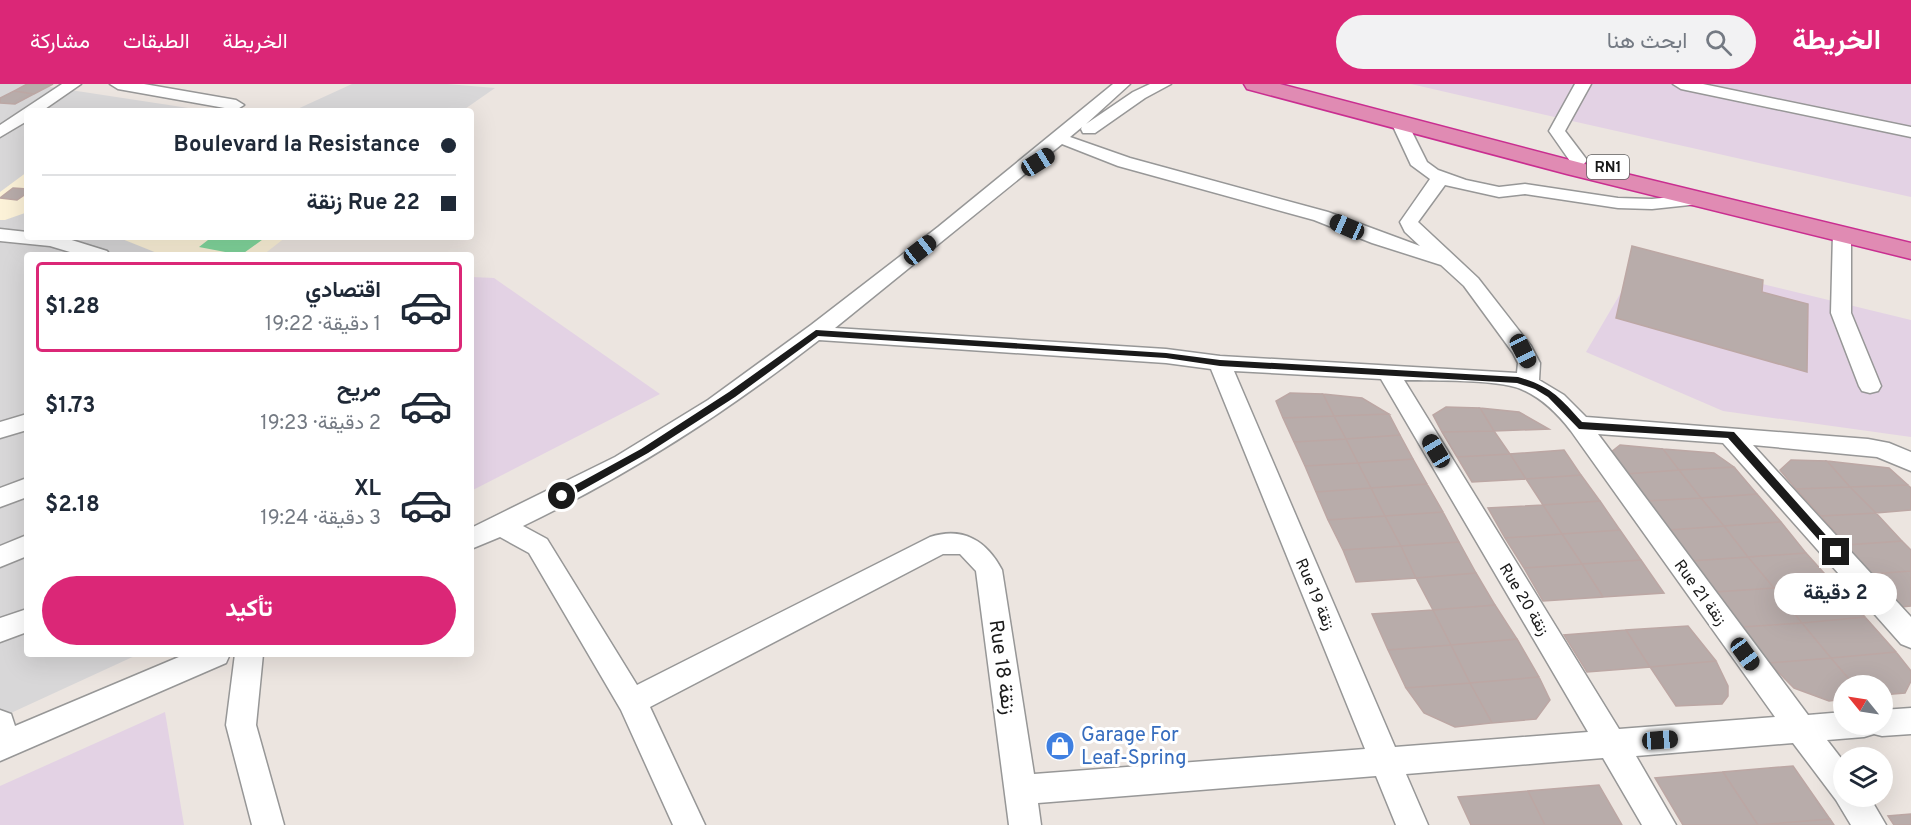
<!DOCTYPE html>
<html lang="ar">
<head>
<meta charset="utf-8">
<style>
	:root { --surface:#fff; --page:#f2f2f3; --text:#1f2937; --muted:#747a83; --line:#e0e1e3; --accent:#db2777 }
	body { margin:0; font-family:Overpass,Vazirmatn,sans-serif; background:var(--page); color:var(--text); direction:rtl; height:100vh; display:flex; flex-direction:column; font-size:22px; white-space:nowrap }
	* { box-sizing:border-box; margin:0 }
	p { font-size:20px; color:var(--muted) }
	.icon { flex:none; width:33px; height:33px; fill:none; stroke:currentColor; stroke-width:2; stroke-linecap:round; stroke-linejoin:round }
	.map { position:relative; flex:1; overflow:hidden; direction:ltr }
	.sheet { position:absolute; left:24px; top:168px; width:450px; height:405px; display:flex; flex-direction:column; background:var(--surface); border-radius:6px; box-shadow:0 6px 24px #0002; direction:rtl }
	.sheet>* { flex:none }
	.hud { position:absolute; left:24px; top:24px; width:450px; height:132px; border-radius:6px; box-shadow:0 6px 24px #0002; direction:rtl; display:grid; align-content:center; height:132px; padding:0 18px; background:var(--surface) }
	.needle { width:39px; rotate:300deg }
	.buttons { position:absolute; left:1833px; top:591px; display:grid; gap:12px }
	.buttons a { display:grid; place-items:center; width:60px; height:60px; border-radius:50%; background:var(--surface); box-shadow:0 6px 24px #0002; font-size:30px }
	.end { position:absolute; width:27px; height:27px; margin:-14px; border:8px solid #1a1a1a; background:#fff; box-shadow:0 0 0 3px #fff }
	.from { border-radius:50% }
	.bubble { position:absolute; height:42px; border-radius:21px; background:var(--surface); box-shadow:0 6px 24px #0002; font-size:20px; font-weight:700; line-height:42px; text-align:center; direction:rtl }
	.car { position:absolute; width:18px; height:36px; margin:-18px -9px; border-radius:8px; box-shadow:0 0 4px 2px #0007; background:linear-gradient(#222 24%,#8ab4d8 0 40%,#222 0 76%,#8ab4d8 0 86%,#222 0) }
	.hud b { display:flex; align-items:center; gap:21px; height:57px; font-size:22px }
	.hud b+b { border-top:2px solid var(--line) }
	.hud i { width:15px; height:15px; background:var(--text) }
	ul { padding:10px 0 0; list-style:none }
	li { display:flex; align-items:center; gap:18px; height:90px; margin:0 12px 9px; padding:0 6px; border:3px solid transparent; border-radius:6px }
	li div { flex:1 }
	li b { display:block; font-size:22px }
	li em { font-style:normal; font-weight:700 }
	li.selected { border-color:var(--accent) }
	li>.icon { width:54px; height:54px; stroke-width:1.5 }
	.action { display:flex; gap:12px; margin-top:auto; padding:12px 18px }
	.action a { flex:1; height:69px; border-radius:36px; background:var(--accent); color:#fff; font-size:24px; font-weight:700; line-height:69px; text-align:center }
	header { display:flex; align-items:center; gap:36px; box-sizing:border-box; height:84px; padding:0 30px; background:var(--accent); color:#fff }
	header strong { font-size:28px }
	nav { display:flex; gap:33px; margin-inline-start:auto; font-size:21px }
	.search { width:420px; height:54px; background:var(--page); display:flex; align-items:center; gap:15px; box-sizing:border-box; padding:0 21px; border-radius:33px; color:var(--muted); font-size:22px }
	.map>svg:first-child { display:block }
	.residential { fill:#d8d7d8 }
	.industrial { fill:#e3d2e4 }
	.education { fill:#fcf2d8 }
	.pitch { fill:#82d79d }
	.building { fill:#b8acaa; stroke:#bca7a4; stroke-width:1.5 }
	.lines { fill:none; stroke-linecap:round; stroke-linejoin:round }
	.minor-casing { stroke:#979797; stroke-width:3 }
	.highway-casing { stroke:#c92e90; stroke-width:3 }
	.minor { fill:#fff; fill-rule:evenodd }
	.highway { fill:#e08bb3; fill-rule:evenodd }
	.route { fill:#1a1a1a }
	.labels { text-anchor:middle; stroke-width:6; stroke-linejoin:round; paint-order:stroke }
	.shield { fill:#fff; stroke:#5f5f5f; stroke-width:1.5 }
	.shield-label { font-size:15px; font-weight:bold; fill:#1a1a1a }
	.street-label { font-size:16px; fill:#1a1a1a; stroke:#fff }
	.near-street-label { font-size:20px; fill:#1a1a1a; stroke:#fff }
	.near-shop-label { font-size:20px; fill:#366cbe; stroke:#fff; text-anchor:start }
</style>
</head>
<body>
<header>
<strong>الخريطة</strong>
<div class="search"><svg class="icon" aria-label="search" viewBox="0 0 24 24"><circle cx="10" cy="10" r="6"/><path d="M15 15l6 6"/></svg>ابحث هنا</div>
<nav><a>الخريطة</a><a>الطبقات</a><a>مشاركة</a></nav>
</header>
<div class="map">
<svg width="1911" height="741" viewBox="0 0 1911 741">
	<rect width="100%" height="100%" fill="#ece5e0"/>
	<path class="residential" d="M0,0H31L208,27H27V153H285L259,171H27V570H139L0,634Z
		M352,0H447L495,4L462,27H293Z"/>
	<path class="industrial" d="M1411,0H1911V113L1572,37Z
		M1643,171L1911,236V353L1723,327L1586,268Z
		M471,193L494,194L660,310L471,407Z
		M165,628L184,741H0V702Z"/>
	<path class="education" d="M27,88V132L25,129L5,136H0V108Z
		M117,153H286L263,171H162Z"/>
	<path class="pitch" d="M193,153H266L241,171L199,163L208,156Z"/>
	<path class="building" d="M27,0H53L34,10L14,7Z
		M14,7L34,10L15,20L0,19V14Z
		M13,104L27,105V109L17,116L0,114Z
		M1632,162L1763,196L1762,208L1808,220L1807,288L1616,234Z
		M1290,309L1323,310L1334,332L1283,334L1276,317Z
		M1323,310L1362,314L1389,330L1334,332Z
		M1446,323L1480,324L1494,347L1442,348L1433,331Z
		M1480,324L1519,328L1549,345L1494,347Z
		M1389,330L1400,351L1346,355L1334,332Z
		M1334,332L1346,355L1294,358L1283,334Z
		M1494,347L1510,370L1457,373L1442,348Z
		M1400,351L1413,375L1358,379L1346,355Z
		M1346,355L1358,379L1305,382L1294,358Z
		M1620,361L1663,365L1679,386L1626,390L1610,369Z
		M1663,365L1714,369L1734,383L1679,386Z
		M1564,366L1581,391L1526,395L1510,370Z
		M1510,370L1526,395L1472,398L1457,373Z
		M1413,375L1427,400L1371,404L1358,379Z
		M1791,376L1827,377L1850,403L1796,405L1780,386Z
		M1827,377L1889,384L1908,401L1850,403Z
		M1358,379L1371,404L1316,408L1305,382Z
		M1734,383L1757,410L1701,414L1679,386Z
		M1679,386L1701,414L1646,417L1626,390Z
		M1581,391L1600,417L1543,421L1526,395Z
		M1427,400L1443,428L1385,432L1371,404Z
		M1908,401L1911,404V426L1876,429L1850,403Z
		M1850,403L1876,429L1821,432L1796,405Z
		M1371,404L1385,432L1328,436L1316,408Z
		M1757,410L1781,438L1724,442L1701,414Z
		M1701,414L1724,442L1669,446L1646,417Z
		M1600,417L1620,446L1562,450L1543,421Z
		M1543,421L1562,450L1505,454L1488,424Z
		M1443,428L1459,458L1401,462L1385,432Z
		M1876,429L1902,457L1846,461L1821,432Z
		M1385,432L1401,462L1343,466L1328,436Z
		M1781,438L1806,469L1748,473L1724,442Z
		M1724,442L1748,473L1691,477L1669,446Z
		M1620,446L1641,476L1582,480L1562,450Z
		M1562,450L1582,480L1524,484L1505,454Z
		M1902,457L1911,466V487L1872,490L1846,461Z
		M1459,458L1476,489L1416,494L1401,462Z
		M1401,462L1416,494L1356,498L1343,466Z
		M1806,469L1834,500L1774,504L1748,473Z
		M1748,473L1774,504L1715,508L1691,477Z
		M1641,476L1664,509L1603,513L1582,480Z
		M1582,480L1603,513L1543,517L1524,484Z
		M1911,487V522L1902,523L1872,490Z
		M1476,489L1495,521L1433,526L1416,494Z
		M1834,500L1865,533L1802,539L1774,504Z
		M1774,504L1802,539L1742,543L1715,508Z
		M1495,521L1517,555L1451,561L1433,526Z
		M1433,526L1451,561L1388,566L1372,530Z
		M1865,533L1896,568L1831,574L1802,539Z
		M1802,539L1831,574L1769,579L1742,543Z
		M1688,542L1716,577L1650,583L1626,546Z
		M1626,546L1650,583L1587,588L1564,551Z
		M1517,555L1539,593L1470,599L1451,561Z
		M1451,561L1470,599L1406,604L1388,566Z
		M1896,568L1911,587V597L1905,609L1882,611V602H1855L1831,574Z
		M1831,574L1855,602H1844V615L1829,617L1794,604L1769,579Z
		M1716,577L1728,602V612L1722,620L1676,622L1650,583Z
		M1539,593L1550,616L1536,635L1492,639L1470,599Z
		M1470,599L1492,639L1455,643L1424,629L1406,604Z
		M1793,682L1830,735L1758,741L1723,688Z
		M1723,688L1758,741H1683L1655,694Z
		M1599,701L1622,741H1545L1528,707Z
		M1528,707L1545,741H1471L1458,713Z
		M1911,730V741H1894L1888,732Z
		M1830,735L1834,741H1758Z"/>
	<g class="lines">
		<g class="minor-casing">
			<path id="minor" d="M62,0H81L42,27H27V37L0,53V41Z
				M110,0H144L236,16L244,21L236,26L118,5Z
				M1113,0H1130L1086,40L1133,8L1150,0H1171L1145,14L1095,49H1083L1081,45L1082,43L1070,53L1130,74L1328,128L1420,162L1405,148L1400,138L1430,95L1411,81L1391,38L1399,33L1407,38L1427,78L1438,86L1466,96L1499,103L1525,100L1618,114L1652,115L1699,110L1705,111L1708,115L1705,119L1699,120L1652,125L1618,124L1525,110L1499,113L1445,101L1418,138L1478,194L1531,262L1540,279L1539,296L1564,311L1586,333L1868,355L1889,359L1911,368V387L1877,373L1753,361L1911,533V564L1901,560L1723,359L1598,350L1808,631L1844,628V640H1882V626L1911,624V650L1882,652L1874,650L1864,653L1827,656L1844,678V712H1869L1886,741H1851L1836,716L1793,659L1636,672L1676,741H1642L1603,674L1406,690L1428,741H1396L1376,692L1038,719L1041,741H1009L976,487L960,470H943L650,623L705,741H673L621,626L529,469L500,453L471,465V444L615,373L708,316L811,241L938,143ZM1062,60L1118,82L1314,136L1372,159L1441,181L1464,202L1513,269L1518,279L1517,289L1220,272L1166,265L835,244ZM819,256L1166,279L1211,285L1365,665L1034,690L1002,486C987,457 963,442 930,453L637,601L547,455L523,442C632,389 724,330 819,256ZM1234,287L1381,295L1588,648L1395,663ZM1404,296C1434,297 1496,295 1521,305C1542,314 1557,329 1571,347L1775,633L1619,645Z
				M1575,0H1591L1565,47L1587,76L1584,80H1572L1549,47Z
				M1673,0H1703L1911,43V53L1681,5Z
				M1842,143L1849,145L1851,149V229L1881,302L1878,307L1870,309L1862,307L1859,302L1831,229L1833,149L1835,145Z
				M0,145L27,148V153H62L107,167L110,171H80L50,162L0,157Z
				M27,330V346L0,354V338Z
				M27,394V413L0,423V404Z
				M27,451V472L0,483V462Z
				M27,525V548L0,558V534Z
				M186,570H230L226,579L0,677V626L11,630L15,642Z
				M235,570H263L256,641L284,741H252L226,641Z"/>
		</g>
		<g class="highway-casing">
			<path id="highway" d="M1244,0H1280L1581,79L1911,159V175L1567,90L1247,5Z"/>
		</g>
		<use href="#minor" class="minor"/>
		<use href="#highway" class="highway"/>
	</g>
	<path class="route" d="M816,246L1166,269L1220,276L1518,293C1552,303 1559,313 1582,338L1734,348L1841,468L1839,471H1832L1728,354L1579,345L1548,313L1535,305L1517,299L1220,282L1166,274L818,252L735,313L648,369L566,415H559V410L641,365L729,308Z"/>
	<defs>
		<g id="shop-disc" transform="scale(1.5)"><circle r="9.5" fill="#3f7fe0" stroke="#fff"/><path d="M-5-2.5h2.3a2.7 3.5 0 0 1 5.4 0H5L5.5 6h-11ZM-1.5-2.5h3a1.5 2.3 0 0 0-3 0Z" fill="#fff"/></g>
	</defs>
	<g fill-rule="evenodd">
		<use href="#shop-disc" x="1060" y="662"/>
	</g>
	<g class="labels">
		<rect class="shield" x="1587" y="71" width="42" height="24" rx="4.5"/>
		<g class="shield-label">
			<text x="1608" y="88">RN1</text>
		</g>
		<g class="street-label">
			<text transform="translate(1701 508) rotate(54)" y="6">Rue 21 زنقة</text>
			<text transform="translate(1316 510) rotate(67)" y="6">Rue 19 زنقة</text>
			<text transform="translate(1525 515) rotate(59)" y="6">Rue 20 زنقة</text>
		</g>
		<g class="near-street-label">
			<text transform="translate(1003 583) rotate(82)" y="7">Rue 18 زنقة</text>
		</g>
		<g class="near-shop-label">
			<text x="1081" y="657">Garage For<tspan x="1081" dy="23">Leaf-Spring</tspan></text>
		</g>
	</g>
</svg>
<div class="buttons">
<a><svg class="needle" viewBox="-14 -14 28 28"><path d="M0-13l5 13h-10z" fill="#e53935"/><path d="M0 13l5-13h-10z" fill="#747a83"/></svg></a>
<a><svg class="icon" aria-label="layers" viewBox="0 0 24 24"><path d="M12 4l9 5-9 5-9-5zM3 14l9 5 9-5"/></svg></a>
</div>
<i class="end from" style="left:562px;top:412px"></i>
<i class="end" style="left:1836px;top:468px"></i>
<div class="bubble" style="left:1774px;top:489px;width:123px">2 دقيقة</div>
<i class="car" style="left:1038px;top:78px;rotate:58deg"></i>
<i class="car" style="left:1347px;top:143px;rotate:294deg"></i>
<i class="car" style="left:920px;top:166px;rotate:52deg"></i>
<i class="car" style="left:1523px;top:267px;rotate:153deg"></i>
<i class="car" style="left:1436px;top:367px;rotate:329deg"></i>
<i class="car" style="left:1745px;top:570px;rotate:144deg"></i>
<i class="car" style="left:1660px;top:656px;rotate:86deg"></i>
<div class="hud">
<b><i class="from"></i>Boulevard la Resistance</b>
<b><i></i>Rue 22 زنقة</b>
</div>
<section class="sheet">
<ul>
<li class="selected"><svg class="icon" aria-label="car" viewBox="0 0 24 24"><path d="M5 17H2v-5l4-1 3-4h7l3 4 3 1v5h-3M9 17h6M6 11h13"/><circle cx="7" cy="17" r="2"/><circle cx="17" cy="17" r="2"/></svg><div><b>اقتصادي</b><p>1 دقيقة · 19:22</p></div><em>$1.28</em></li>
<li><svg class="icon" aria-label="car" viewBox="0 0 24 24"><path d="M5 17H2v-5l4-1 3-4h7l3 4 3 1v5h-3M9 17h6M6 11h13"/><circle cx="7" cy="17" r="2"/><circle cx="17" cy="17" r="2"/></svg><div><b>مريح</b><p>2 دقيقة · 19:23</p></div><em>$1.73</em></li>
<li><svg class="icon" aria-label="car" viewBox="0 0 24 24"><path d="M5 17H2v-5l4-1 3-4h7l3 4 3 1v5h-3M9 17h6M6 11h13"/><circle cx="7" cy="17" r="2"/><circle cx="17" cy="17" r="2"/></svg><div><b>XL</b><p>3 دقيقة · 19:24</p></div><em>$2.18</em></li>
</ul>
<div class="action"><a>تأكيد</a></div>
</section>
</div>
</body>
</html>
